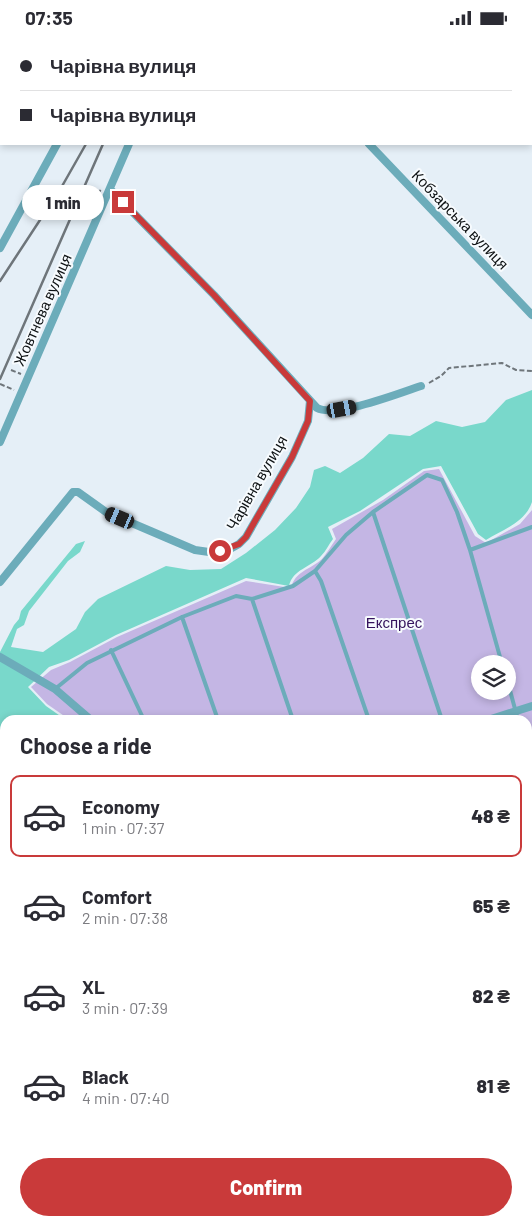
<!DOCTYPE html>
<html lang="en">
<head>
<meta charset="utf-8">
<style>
	:root { --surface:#fff; --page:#f7f7f7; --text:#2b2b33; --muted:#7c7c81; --line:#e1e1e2; --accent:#c93a3a }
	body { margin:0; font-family:Barlow,sans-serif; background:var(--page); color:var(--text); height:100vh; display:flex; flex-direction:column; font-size:19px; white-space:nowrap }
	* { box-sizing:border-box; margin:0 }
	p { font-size:16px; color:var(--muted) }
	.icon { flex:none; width:28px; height:28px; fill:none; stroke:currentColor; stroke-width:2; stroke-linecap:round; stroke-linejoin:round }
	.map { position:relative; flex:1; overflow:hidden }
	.sheet { position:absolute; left:0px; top:680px; width:532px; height:511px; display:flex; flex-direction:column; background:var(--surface); border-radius:15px 15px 0 0; box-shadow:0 2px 8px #0003 }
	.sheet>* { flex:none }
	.banner { position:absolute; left:0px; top:0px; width:532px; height:110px; box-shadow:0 2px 8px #0003; display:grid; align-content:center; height:110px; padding:0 20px; background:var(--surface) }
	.buttons { position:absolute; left:471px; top:620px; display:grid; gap:10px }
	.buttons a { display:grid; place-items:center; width:45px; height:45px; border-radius:50%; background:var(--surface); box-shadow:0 2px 8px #0003; font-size:25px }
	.end { position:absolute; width:22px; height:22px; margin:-11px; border:6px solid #c93a3a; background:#fff; box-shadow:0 0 0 2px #fff }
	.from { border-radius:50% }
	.bubble { position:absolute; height:35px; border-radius:18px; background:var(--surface); box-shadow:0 2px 8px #0003; font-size:16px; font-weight:800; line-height:35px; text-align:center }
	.car { position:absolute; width:15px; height:30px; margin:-15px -8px; border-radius:6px; box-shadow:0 0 4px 1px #0007; background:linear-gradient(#222 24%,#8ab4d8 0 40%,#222 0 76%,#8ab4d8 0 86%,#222 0) }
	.banner b { display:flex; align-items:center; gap:18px; height:48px; font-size:19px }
	.banner b+b { border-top:1px solid var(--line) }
	.banner i { width:12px; height:12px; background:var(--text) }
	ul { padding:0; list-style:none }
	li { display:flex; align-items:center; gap:15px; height:82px; margin:0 10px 8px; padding:0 10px; border:2px solid transparent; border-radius:10px }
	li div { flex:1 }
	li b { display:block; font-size:19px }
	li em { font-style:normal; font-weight:800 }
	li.selected { border-color:var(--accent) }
	li>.icon { width:45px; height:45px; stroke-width:1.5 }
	h2 { padding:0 20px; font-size:22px; line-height:60px }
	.cta { display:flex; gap:10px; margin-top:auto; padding:10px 20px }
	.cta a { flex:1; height:58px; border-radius:30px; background:var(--accent); color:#fff; font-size:20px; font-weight:800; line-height:58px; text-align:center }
	.status { display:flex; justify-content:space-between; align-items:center; height:35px; padding:0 25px; background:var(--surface); direction:ltr }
	.status svg { height:14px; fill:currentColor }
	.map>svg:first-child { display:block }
	.green { fill:#c4b6e4; fill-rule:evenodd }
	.water { fill:#79d8cb }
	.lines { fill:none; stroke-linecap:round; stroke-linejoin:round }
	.path { stroke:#6f767b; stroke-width:2; stroke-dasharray:5 2.5; stroke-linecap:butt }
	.lane { stroke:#6cacba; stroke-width:4 }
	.street { stroke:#6cacba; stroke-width:8 }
	.secondary { stroke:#358899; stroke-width:11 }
	.rail { stroke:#6e757a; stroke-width:2.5 }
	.route { stroke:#c93a3a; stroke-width:6 }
	.labels { text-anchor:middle; stroke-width:4; stroke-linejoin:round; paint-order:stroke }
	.street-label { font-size:15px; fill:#0e1214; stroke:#f7fbfe }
	.park-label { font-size:15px; fill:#35145d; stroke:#f7fbfe }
</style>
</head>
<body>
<div class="status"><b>07:35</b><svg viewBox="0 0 49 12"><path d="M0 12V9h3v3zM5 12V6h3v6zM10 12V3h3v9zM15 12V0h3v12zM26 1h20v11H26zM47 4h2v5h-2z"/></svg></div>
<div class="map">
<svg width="532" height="1191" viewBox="0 0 532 1191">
	<rect width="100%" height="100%" fill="#e5eff7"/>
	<path class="green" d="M439,434L475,501L486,508L520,489L532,475V1081L528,1080V685H70L47,669L31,652L51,635L70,627L117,602L246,546L291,553C295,536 310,535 322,524C327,518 331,511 336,504L332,494L383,465L424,436ZM480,629H508V656H480Z
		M5,967V1156L0,1157V970Z
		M119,1186H425L431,1191H95Z"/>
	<path class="water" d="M532,355V467C525,488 503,494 486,505L478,499L441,431L423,434L360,476L328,492L333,504C329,509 326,516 321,521C310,533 293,534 289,551L246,543L116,600L69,625L49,632L28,652L46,671L66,685H5V701L0,698V617L14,590L19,584L21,576L76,509L85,506L80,517L68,526L29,576L24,590L17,594L11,612L43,617L76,594L85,577L98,564L166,531L190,535L221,534L246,518L275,495L296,473L310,452L314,435L325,431L340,438L363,423L389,399L410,401L436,386L462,392L485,387L506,365Z
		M5,880V964L0,966V882Z
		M528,1082L532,1084V1191H521L512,1186H528Z
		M5,1158V1186H51L36,1191H0V1160Z"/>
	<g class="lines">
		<path class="path" d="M92,153L101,156
			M11,335L21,339
			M429,348L441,341L449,333L502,328L516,335L532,336
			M0,349L14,355
			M424,1186L428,1191
			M143,1191L154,1186"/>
		<path class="lane" d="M373,477L442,685
			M470,515L532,492
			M315,536L321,546L369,685
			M252,564L293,685
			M182,582L218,685
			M111,615L144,685
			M508,648L518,685
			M55,654L87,628L182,582L236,561L252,564L293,551L315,536L346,500L373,477L427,440L442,445L457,477L470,515L502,629
			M528,712L532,725
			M528,949L532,963
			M528,1062L532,1061
			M0,1139L5,1137
			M245,1186L252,1191
			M383,1186L391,1191"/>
		<path class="street" d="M268,0L269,1
			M174,1L175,0
			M369,109L532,280
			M110,154L214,260L317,373C336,383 400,358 421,351
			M0,213L57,109
			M0,407L129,109
			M0,547L73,457H78L106,477L195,515L209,517L230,514L239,509L246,502L292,422L308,386L310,366
			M0,622L55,654L91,685
			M488,685L532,671
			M0,978L5,975"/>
		<path class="secondary" d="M115,1L116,0
			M0,35L1,36"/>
		<path class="rail" d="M143,1L144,0
			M0,246L61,153L86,109
			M0,344L103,109"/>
	</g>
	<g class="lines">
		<path class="route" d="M123,167L214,260L310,366L308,386L292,422L255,486L246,502L239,509L220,516"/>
	</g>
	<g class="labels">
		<g class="street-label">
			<text transform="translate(460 185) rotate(46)" y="5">Кобзарська вулиця</text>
			<text transform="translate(43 275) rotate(-66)" y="5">Жовтнева вулиця</text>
			<text transform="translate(257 448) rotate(-60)" y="5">Чарівна вулиця</text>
		</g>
		<g class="park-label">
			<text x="394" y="593">Експрес</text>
		</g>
	</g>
</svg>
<div class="buttons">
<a><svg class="icon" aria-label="layers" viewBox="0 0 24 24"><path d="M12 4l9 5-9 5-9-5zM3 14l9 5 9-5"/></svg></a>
</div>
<i class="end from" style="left:220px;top:516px"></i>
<i class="end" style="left:123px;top:167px"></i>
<div class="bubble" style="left:22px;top:150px;width:82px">1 min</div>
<i class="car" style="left:342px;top:374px;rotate:80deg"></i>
<i class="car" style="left:120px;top:483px;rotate:293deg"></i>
<div class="banner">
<b><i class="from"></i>Чарівна вулиця</b>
<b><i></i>Чарівна вулиця</b>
</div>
<section class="sheet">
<h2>Choose a ride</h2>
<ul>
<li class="selected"><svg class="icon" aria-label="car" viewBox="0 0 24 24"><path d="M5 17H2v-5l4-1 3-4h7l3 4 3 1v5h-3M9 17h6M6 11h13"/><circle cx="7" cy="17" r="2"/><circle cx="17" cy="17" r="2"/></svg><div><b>Economy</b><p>1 min · 07:37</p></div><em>48 ₴</em></li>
<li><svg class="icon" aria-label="car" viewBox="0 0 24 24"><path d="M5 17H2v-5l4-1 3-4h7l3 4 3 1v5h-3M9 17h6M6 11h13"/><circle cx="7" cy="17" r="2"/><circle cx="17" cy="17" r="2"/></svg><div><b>Comfort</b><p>2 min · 07:38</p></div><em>65 ₴</em></li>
<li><svg class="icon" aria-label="car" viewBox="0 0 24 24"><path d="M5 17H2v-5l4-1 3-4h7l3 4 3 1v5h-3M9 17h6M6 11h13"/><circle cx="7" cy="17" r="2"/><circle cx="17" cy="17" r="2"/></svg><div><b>XL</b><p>3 min · 07:39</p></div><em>82 ₴</em></li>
<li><svg class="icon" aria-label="car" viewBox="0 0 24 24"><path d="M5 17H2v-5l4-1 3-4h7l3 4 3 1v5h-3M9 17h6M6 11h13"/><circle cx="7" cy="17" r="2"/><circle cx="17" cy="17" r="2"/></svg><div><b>Black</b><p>4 min · 07:40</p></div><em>81 ₴</em></li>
</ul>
<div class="cta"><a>Confirm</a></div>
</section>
</div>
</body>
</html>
